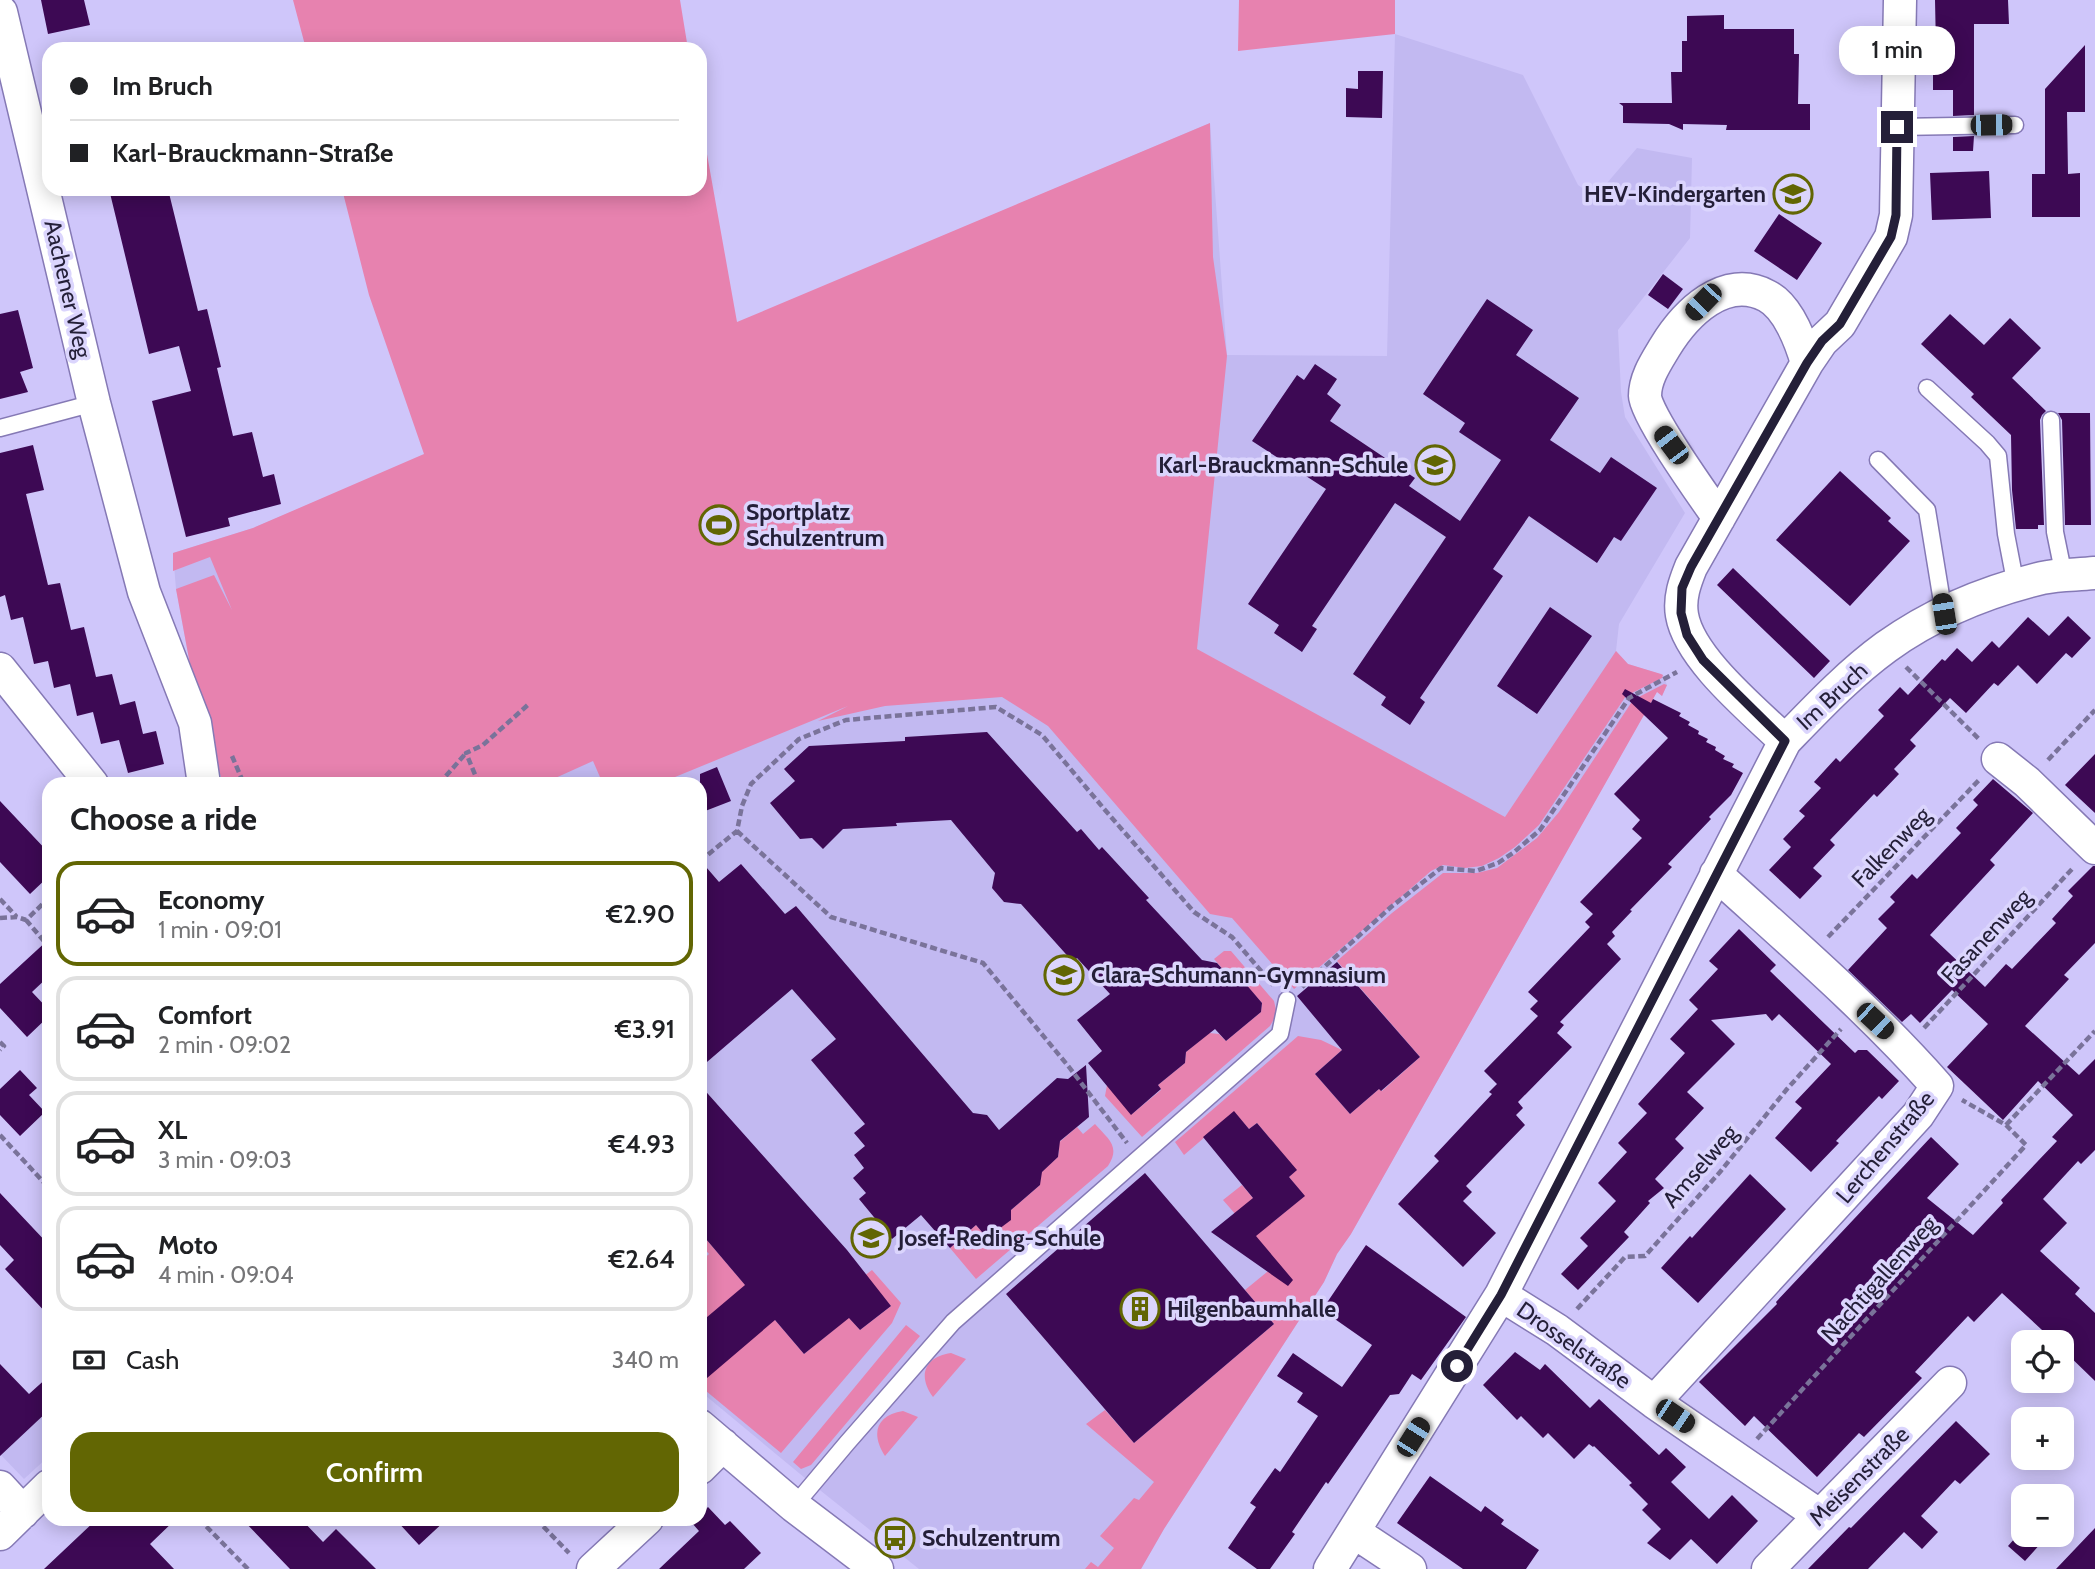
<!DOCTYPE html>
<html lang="en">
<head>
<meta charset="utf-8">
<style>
	:root { --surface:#fff; --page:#f2f2f2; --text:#202124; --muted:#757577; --line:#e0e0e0; --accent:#626603 }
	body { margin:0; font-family:Cabin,sans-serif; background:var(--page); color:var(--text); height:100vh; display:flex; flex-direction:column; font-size:26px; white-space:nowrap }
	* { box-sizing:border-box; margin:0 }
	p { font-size:23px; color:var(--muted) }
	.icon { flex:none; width:38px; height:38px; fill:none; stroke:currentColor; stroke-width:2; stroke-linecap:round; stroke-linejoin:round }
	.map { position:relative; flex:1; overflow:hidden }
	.side { position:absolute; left:42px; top:777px; width:665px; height:749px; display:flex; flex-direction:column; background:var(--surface); border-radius:21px; box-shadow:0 4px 18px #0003 }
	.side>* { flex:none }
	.hud { position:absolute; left:42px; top:42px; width:665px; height:154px; border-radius:21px; box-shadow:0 4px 18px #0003; display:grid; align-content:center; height:154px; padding:0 28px; background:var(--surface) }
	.buttons { position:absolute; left:2011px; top:1330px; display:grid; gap:14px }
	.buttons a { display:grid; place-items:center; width:63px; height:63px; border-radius:14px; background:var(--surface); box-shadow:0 4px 18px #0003; font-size:35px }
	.end { position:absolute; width:32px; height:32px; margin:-16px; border:9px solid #241f38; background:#fff; box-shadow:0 0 0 4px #fff }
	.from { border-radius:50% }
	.bubble { position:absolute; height:49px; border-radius:21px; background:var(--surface); box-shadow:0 4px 18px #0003; font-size:23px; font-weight:600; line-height:49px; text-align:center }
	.car { position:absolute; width:21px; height:42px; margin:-21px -10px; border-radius:9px; box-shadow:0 0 5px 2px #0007; background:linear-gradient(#222 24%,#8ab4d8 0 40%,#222 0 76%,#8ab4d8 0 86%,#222 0) }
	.hud b { display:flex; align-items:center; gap:24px; height:66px; font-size:26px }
	.hud b+b { border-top:2px solid var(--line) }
	.hud i { width:18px; height:18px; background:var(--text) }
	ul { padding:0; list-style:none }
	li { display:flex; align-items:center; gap:21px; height:105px; margin:0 14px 10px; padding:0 14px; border:4px solid var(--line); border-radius:21px }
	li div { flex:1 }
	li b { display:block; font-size:26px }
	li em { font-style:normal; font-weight:600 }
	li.on { border-color:var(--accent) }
	li>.icon { width:63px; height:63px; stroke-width:1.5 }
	h2 { padding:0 28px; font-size:32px; line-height:84px }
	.pay { display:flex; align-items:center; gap:18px; height:77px; padding:0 28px; font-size:26px }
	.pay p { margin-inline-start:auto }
	.action { display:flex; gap:14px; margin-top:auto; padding:14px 28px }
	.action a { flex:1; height:80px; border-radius:21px; background:var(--accent); color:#fff; font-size:28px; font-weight:600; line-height:80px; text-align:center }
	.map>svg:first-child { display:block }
	.built { fill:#c2b9f1 }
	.green { fill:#e782af }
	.building { fill:#3d0954 }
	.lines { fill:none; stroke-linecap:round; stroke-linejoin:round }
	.service-casing { stroke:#8579b5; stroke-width:19 }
	.minor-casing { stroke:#8579b5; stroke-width:35 }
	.path { stroke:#7a739a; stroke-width:4.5; stroke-dasharray:7 3.5; stroke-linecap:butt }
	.service { stroke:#fff; stroke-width:16 }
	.minor { stroke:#fff; stroke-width:32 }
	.route { stroke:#241f38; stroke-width:9 }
	.labels { text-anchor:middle; stroke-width:7; stroke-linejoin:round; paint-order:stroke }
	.poi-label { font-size:23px; font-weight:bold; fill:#241f38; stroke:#dbd5fd; text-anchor:start }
	.street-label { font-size:23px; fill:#241f38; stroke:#dbd5fd }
</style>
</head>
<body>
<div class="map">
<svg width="2095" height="1569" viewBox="0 0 2095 1569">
	<rect width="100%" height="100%" fill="#cfc6fa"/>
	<path class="built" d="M1395,34L1523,75L1578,185L1595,197L1637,148L1692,158L1690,238L1618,330L1621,392L1625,417L1685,513L1619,624L1616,651L1628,664L1663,675L1667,685L1662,696L1657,691L1351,1234L1337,1254L1324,1282L1164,1529L1141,1569H919L811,1483L700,1391V784H223L194,686L176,589L173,553L253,528L1210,123L1227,355L1387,356Z
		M49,1376V1456L24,1479L0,1454V1422Z"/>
	<path class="green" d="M293,0H680L688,49H306Z
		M1239,0H1395V34L1238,51Z
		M700,115L737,322L1210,123L1213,257L1227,356L1197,649L1505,817L1616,651L1628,664L1661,674L1663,675L1662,678L1626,696L1539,825L1515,847L1499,858L1482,866L1465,868L1443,865L1431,871L1294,989L1232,918L1210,914L1048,726L1002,697L885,706L818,721L848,706L658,784H603L593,761L542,784H223L194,686L176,589L214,575L232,610L210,557L173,571V553L253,528L424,454L369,295L342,189H700Z
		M1664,684L1667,685L1662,696L1657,692L1351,1234L1337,1254L1324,1282L1164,1529L1141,1569H1085L1091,1562L1098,1567L1114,1548L1100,1536L1134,1498L1139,1500L1154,1482L1086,1424L1105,1410L1134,1443L1274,1324L1245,1290L1278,1263L1223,1200L1242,1185L1273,1222L1304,1196L1289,1177L1296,1170L1257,1123L1249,1129L1234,1112L1184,1155L1175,1142L1298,1036L1321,1040L1342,1050L1315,1074L1350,1114L1379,1089L1382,1091L1420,1057L1337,961L1392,913L1443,873H1477L1497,868L1537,838L1559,812L1633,700Z
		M1224,951H1231L1274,1001L1277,1014L1270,1026L1142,1137L1105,1096L1107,1085L1132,1114L1161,1090L1158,1085L1185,1063L1186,1052L1209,1033L1219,1034L1226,1041L1261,1012L1262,1003L1233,970L1227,974L1214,959Z
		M1095,1124C1108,1139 1121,1146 1108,1166L976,1279L950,1248L976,1225L987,1238L1010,1220L1011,1210L1040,1185L1038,1175L1058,1157L1059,1149L1056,1145L1077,1127L1083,1134Z
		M700,1232L804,1354L836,1328L830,1296L860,1330L891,1306L864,1276L872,1270L901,1303L892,1323L781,1453L700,1386V1262L709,1254L700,1244Z
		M906,1325L920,1336L811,1465L801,1469L793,1462Z
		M951,1353L966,1359L933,1397C917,1375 925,1357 951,1353Z
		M903,1411L918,1417L885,1456C870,1433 877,1415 903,1411Z"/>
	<path class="building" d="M41,0H84L90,25L48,34Z
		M1935,0H2008L2009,24H1974V115L1953,116V90H1933V48H1936Z
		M1724,15V29H1794V54H1799L1798,104H1810V130H1726L1727,125L1683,124V130L1669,124L1623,123V106L1619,103H1672L1671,72H1682V41H1687V16Z
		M2085,45V112H2067L2068,174L2080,173V217H2032V174H2045V89Z
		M1358,71H1383L1382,118L1346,117V88L1358,89Z
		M1974,136L1973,151H1953V137Z
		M1989,171L1991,218L1932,220L1930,173Z
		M109,189H168L198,311L207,309L221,367L217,368L233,436L252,432L263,477L274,474L281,504L228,518L230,526L186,537L152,401L191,391L179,346L149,354Z
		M1779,214L1822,243L1797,280L1754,251Z
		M1663,274L1683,289L1668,309L1648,295Z
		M1487,299L1533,330L1516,355L1579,398L1550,440L1600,473L1611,457L1657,488L1621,541L1614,537L1597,563L1529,516L1493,569L1503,576L1420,698L1425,702L1410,725L1381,705L1386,697L1353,674L1446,537L1395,503L1312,626L1317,629L1302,652L1274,633L1279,625L1248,604L1326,489L1252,441L1297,375L1304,380L1315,364L1337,379L1327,394L1341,405L1330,421L1415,478L1409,486L1460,521L1501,460L1459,432L1465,423L1423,394Z
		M18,310L33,368L20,372L28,392L0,399V314Z
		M1950,314L1984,345L2010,318L2041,348L2012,378L2046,411L2042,415L2040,420L2044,525H2038V529H2016L2012,490L2011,435L1971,397L1974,394L1921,344Z
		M2058,413H2090L2091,525H2065L2062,420Z
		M33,445L44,490L26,494L48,585L60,583L71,630L84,627L96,677L112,674L120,705L135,701L143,734L156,731L164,764L128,773L119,740L101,744L93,712L77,716L70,684L54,688L48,661L34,664L23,617L11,620L5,595L0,597V453Z
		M1840,471L1891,518L1888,521L1910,541L1850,606L1776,540Z
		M1733,568L1830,661L1814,678L1717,585Z
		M1550,607L1592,636L1537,714L1497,686Z
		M2068,616L2091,638L2072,658L2066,653L2037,684L2018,665L1998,686L1994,683L1966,713L1950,698L1910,740L1916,746L1894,769L1899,774L1877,797L1874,794L1830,840L1835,845L1813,868L1822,876L1800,899L1769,870L1791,847L1783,839L1805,816L1799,811L1821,788L1814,782L1836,758L1840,762L1884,716L1878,710L1900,687L1908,695L1942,659L1945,661L1957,648L1972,662L1992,641L1999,648L2028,617L2049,636Z
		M1625,689L1651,703L1653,699L1681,713L1679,716L1690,722L1688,725L1699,731L1698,734L1708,739L1706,742L1716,747L1715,750L1725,756L1723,759L1734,764L1732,767L1743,773L1731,795L1709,817L1711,819L1668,864L1672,867L1630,910L1632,911L1612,932L1615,936L1607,944L1621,959L1560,1022L1564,1025L1557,1033L1572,1047L1518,1102L1523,1108L1516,1115L1525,1125L1466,1186L1472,1192L1463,1201L1496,1233L1463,1267L1398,1204L1439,1161L1434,1156L1492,1094L1489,1092L1497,1084L1484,1071L1538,1016L1530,1009L1538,1001L1528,992L1590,927L1585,922L1593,914L1580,902L1642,838L1632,829L1640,820L1614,794L1668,738L1622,694Z
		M987,732L1077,832L1081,829L1099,850L1102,847L1149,898L1146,900L1202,960L1217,963L1227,974L1233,969L1262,1003L1261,1012L1226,1041L1215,1029L1186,1052L1185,1063L1158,1085L1161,1089L1131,1115L1088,1063L1102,1051L1077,1020L1110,994L1077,958L1073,962L1021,904L1004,902L992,888L995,873L951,820L896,823L897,826L843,829L823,849L812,838L800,839L770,803L795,781L784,769L809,746L905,741V737Z
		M2095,754V813L2065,785Z
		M717,767L731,801L700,813V774Z
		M1993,779L2033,813L1990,860L1995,865L1930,935L1985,987L2006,964L2012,969L2056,923L2052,919L2073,896L2068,891L2093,866H2095V943L2064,975L2069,979L2025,1026L2079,1075L2095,1059V1150L2081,1164L2078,1161L2043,1199L2067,1223L2040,1251L2080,1288L2075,1294L2095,1313V1381L2062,1349V1342H2055L2002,1293L1974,1322L1968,1316L1915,1372L1922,1378L1864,1437L1859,1433L1817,1477L1754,1416L1745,1426L1699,1382L1777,1304L1776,1302L1931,1137L1959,1164L1927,1198L1973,1235L2003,1203L2001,1200L2057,1141L2052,1137L2073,1115L2038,1081L2003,1120L1947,1067L1988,1024L1952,990L1920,1023L1911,1014L1902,1022L1848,970L1887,928L1878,919L1895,902L1890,897L1912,874L1917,879L1961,833L1956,828L1978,805L1973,800Z
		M0,801L49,853V876L30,894L0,862Z
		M700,860L719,882L741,864L785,914L796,906L973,1113L987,1115L999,1130L1057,1078L1068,1079L1086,1065L1089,1117L1060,1141L1058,1157L1042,1172L1040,1185L1011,1210V1220L987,1238L976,1225L950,1248L921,1215L892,1239L859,1199L866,1193L853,1178L864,1168L854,1155L865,1146L854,1133L865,1124L811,1060L836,1039L792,989L700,1068Z
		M1739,929L1776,965L1770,971L1855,1053L1858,1050H1867L1899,1081L1882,1099L1879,1096L1836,1141L1839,1143L1811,1172L1775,1138L1802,1108L1795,1102L1831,1064L1779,1014L1772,1021L1766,1014L1711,1020L1735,1044L1687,1092L1704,1108L1675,1139L1684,1148L1655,1179L1664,1188L1648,1201L1650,1203L1624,1232L1629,1237L1578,1290L1561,1274L1588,1246L1580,1238L1616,1201L1598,1183L1627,1152L1618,1143L1647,1113L1638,1104L1685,1053L1670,1039L1698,1009L1689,1000L1718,969L1709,961Z
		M49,939V976L32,992L49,1010V1016L27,1037L0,1008V984Z
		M1337,962L1420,1057L1381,1091L1379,1089L1350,1114L1315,1074L1342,1050L1297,996Z
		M20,1070L37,1088L29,1095L45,1112L20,1136L0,1115V1089Z
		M700,1085L847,1250L891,1306L860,1330L849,1318L804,1354L775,1320L700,1384V1323L745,1285L700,1232Z
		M1234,1111L1249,1129L1257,1123L1297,1170L1289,1177L1305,1196L1256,1236L1293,1280L1288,1286L1211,1232L1253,1198L1203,1137Z
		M1145,1173L1274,1324L1134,1443L1006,1294Z
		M1750,1174L1786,1209L1698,1303L1661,1268L1690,1236L1692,1238Z
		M0,1193L49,1245V1316L5,1269L14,1260L0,1245Z
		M1366,1245L1466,1317L1421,1380L1412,1374L1399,1394L1390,1395L1328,1484L1326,1482L1292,1532L1295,1534L1270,1569H1257L1228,1548L1256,1507L1250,1503L1275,1468L1280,1472L1318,1416L1297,1402L1303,1393L1277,1376L1293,1353L1342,1387L1372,1345L1322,1310Z
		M1515,1352L1540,1370L1545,1364L1590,1408L1599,1399L1659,1455L1666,1448L1686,1467L1671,1482L1709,1519L1732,1495L1758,1521L1717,1564L1691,1539L1670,1560L1647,1543L1661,1529L1642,1510L1648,1504L1629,1485L1632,1483L1594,1446L1593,1447L1589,1444L1574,1459L1548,1433L1543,1438L1521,1416L1517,1420L1483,1385Z
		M0,1364L29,1394L49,1376V1410L0,1456Z
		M1956,1421L1990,1454L1960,1484L1955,1480L1921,1516L1938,1532L1922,1549L1904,1532L1868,1569H1808L1849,1527L1851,1528Z
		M1430,1476L1481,1512L1485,1506L1504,1520L1501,1524L1539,1550L1526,1569H1463L1397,1523Z
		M708,1507L725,1525L730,1521L761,1553L744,1569H659L699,1531L692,1523L695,1519H700V1515Z
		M97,1519H176L150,1544L174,1569H44Z
		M242,1519H301L323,1542L336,1529L376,1569H290Z
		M395,1519H447L419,1545Z
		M2095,1528V1569H2056Z
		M2023,1529V1535H2035L2042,1542L2025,1561L2008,1546Z"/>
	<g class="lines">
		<g class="service-casing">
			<path id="service" d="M1897,127L2015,125
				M1927,388L1987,443L1998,456L2006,534L2016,586
				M2051,420L2055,532L2064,576
				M0,428L94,403
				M1878,460L1927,510L1944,614
				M794,1506L847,1443L953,1322L1280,1034L1287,1000"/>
		</g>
		<g class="minor-casing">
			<path id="minor" d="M1,12L94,403L144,592L195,723L204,784
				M1719,518C1705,498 1645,414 1645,396C1645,378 1656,362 1665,347C1685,314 1725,273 1767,296C1788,307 1801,342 1807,363
				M0,669L92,784
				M1785,741C1753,710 1689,658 1682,615C1679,598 1685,582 1691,567L1807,363L1822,341L1840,324L1891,237L1896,215L1900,0
				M1998,759L2027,782L2095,848
				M1501,1295L1557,1330L1654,1402L1820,1516
				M1654,1402L1918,1115L1937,1086C1870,1010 1792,943 1716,874
				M700,1426L794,1506L877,1569
				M700,1468L723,1445
				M0,1487L23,1512
				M1354,1532L1410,1569
				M0,1534L49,1486
				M593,1569L647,1519
				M1330,1569L1501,1295L1785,741C1817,708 1849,674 1886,647C1932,614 1988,591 2042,578C2059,574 2078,575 2095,573
				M1768,1569L1950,1383"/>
		</g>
		<path class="path" d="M1906,667L1980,740
			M232,756L244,784
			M2048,760L2095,710
			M439,784L466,753
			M479,784L466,753L483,745L530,703
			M737,831L831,917L983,963L1069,1067L1127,1143
			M700,861L737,831L742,806L751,784L799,739L846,720L996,707L1042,735L1105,810L1194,912L1232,937L1273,985
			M0,899L16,916
			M0,918L17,917L26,920L49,898
			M26,920L49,947
			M1828,937L1980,779
			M1302,987L1391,907L1441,868L1476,871L1498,863L1513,853L1540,830L1629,698L1677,672
			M1924,1028L2073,868
			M0,1042L4,1046L0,1050
			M2006,1125L2095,1031
			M0,1135L49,1188
			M1577,1309L1625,1257L1645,1256L1720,1172L1787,1089L1841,1029
			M1757,1439L2026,1145L2006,1125L1962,1100
			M199,1519L248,1569
			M536,1519L569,1553"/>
		<use href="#service" class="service"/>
		<use href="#minor" class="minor"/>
	</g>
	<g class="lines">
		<path class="route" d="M1457,1366L1501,1295L1785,741L1703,660L1687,635L1681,613L1682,588L1691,567L1807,363L1822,341L1840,324L1891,237L1896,215L1897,127"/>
	</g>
	<defs>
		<g id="school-ring" transform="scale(2.0125)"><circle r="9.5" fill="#dbd5fd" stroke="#626603" stroke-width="1.5"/><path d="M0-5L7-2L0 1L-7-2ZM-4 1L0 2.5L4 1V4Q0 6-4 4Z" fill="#626603"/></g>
		<g id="stadium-ring" transform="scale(2.0125)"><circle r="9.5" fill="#dbd5fd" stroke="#626603" stroke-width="1.5"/><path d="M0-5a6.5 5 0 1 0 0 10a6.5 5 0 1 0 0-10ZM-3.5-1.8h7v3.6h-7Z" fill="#626603"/></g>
		<g id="building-ring" transform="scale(2.0125)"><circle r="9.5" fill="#dbd5fd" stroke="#626603" stroke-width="1.5"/><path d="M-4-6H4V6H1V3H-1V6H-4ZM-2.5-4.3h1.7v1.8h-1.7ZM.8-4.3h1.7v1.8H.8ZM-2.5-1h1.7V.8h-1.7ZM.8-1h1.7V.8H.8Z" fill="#626603"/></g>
		<g id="bus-ring" transform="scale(2.0125)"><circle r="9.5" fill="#dbd5fd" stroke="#626603" stroke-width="1.5"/><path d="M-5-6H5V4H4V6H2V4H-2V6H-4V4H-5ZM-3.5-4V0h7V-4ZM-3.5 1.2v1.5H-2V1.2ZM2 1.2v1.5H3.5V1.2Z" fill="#626603"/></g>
	</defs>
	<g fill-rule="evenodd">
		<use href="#school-ring" x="1793" y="194"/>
		<use href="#school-ring" x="1435" y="465"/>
		<use href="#stadium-ring" x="719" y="525"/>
		<use href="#school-ring" x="1064" y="975"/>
		<use href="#school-ring" x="871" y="1238"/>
		<use href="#building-ring" x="1140" y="1309"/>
		<use href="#bus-ring" x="895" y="1538"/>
	</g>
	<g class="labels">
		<g class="poi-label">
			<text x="1766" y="202" text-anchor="end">HEV-Kindergarten</text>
			<text x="1408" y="473" text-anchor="end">Karl-Brauckmann-Schule</text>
			<text x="746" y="520">Sportplatz<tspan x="746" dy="26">Schulzentrum</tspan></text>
			<text x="1091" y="983">Clara-Schumann-Gymnasium</text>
			<text x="898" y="1246">Josef-Reding-Schule</text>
			<text x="1167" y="1317">Hilgenbaumhalle</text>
			<text x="922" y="1546">Schulzentrum</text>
		</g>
		<g class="street-label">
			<text transform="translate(68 289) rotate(77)" y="8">Aachener Weg</text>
			<text transform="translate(1832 696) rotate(-43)" y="8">Im Bruch</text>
			<text transform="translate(1891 847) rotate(-46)" y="8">Falkenweg</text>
			<text transform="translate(1986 936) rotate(-47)" y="8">Fasanenweg</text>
			<text transform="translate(1885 1147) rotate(-50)" y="8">Lerchenstraße</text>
			<text transform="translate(1700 1166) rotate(-49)" y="8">Amselweg</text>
			<text transform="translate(1879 1279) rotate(-48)" y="8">Nachtigallenweg</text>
			<text transform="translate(1574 1345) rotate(35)" y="8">Drosselstraße</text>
			<text transform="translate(1859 1476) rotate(-45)" y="8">Meisenstraße</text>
		</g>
	</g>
</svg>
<div class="buttons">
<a><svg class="icon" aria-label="locate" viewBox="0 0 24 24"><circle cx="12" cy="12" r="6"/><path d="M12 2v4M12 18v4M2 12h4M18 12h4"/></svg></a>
<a>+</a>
<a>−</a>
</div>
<i class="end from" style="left:1457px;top:1366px"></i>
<i class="end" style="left:1897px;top:127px"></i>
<div class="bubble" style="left:1839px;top:26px;width:116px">1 min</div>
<i class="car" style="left:1991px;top:125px;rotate:89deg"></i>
<i class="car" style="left:1703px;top:302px;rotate:224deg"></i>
<i class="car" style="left:1671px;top:445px;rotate:323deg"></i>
<i class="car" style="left:1944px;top:614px;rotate:351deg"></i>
<i class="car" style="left:1875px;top:1021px;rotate:133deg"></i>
<i class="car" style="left:1675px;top:1416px;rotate:124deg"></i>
<i class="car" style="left:1413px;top:1437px;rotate:32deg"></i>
<div class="hud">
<b><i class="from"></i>Im Bruch</b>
<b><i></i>Karl-Brauckmann-Straße</b>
</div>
<section class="side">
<h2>Choose a ride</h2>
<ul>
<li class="on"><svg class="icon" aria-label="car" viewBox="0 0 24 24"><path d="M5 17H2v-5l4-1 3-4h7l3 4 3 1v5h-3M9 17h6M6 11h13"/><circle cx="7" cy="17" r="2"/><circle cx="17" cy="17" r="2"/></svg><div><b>Economy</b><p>1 min · 09:01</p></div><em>€2.90</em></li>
<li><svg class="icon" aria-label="car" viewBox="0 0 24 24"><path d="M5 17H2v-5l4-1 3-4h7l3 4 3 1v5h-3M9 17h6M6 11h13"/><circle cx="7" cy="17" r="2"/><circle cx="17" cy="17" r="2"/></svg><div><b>Comfort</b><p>2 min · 09:02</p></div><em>€3.91</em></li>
<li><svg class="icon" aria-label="car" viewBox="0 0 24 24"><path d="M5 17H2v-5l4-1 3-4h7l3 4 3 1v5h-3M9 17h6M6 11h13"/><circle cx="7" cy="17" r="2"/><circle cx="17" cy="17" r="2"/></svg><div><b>XL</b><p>3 min · 09:03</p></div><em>€4.93</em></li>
<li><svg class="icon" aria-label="car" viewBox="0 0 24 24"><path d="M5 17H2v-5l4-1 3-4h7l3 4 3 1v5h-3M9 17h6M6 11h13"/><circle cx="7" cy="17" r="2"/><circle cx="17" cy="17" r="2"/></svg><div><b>Moto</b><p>4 min · 09:04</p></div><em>€2.64</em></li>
</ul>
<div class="pay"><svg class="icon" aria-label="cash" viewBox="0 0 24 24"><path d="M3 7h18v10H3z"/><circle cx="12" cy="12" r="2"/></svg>Cash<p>340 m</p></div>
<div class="action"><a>Confirm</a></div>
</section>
</div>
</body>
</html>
